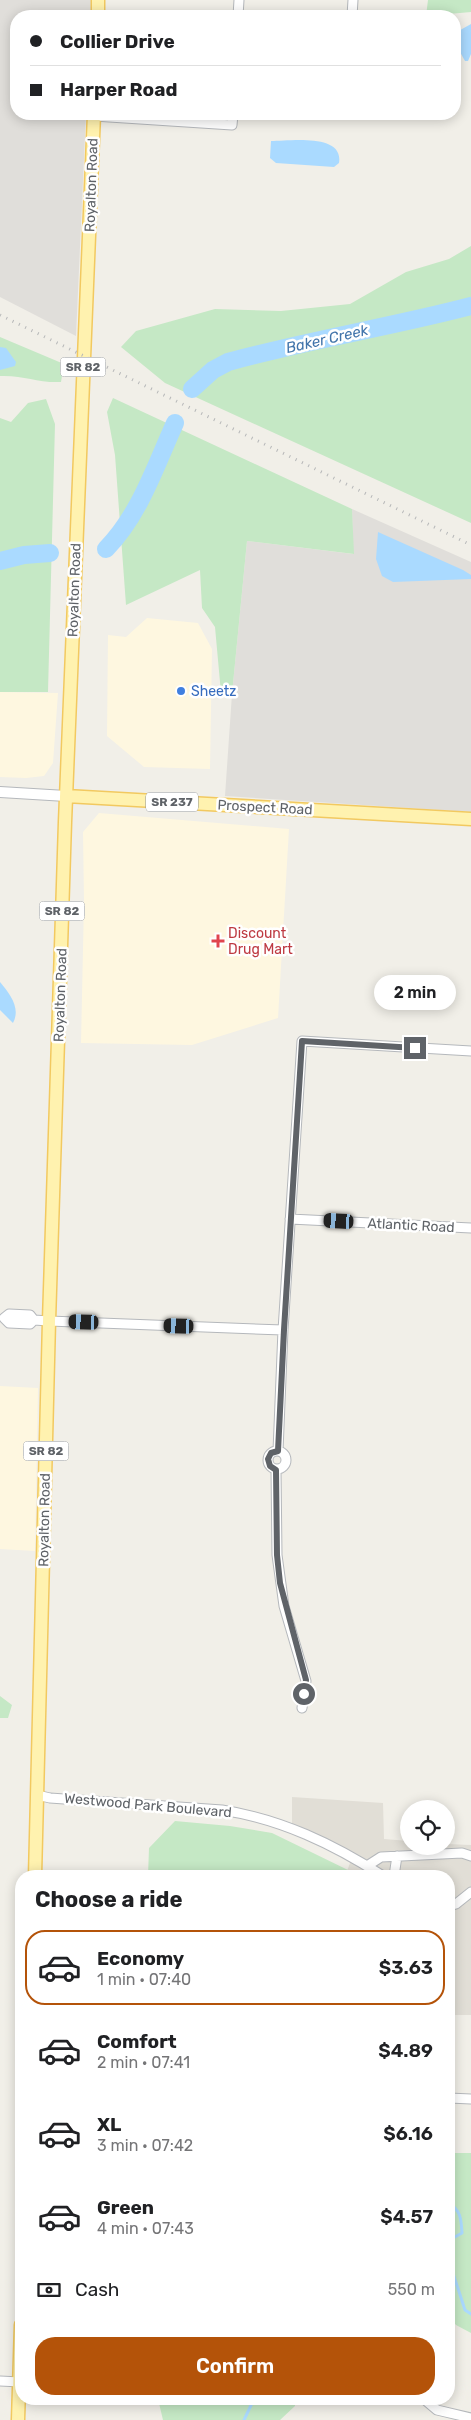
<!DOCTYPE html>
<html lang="en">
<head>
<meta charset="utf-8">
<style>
	:root { --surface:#fff; --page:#f6f6f6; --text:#202124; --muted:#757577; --line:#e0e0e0; --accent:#b45309 }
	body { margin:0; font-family:Rubik,sans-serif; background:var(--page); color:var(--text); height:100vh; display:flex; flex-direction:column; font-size:19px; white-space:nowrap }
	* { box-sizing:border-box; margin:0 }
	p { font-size:16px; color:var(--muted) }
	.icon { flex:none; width:28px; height:28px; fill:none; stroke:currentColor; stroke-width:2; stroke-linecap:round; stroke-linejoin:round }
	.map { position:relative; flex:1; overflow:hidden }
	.panel { position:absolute; left:15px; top:1870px; width:440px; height:535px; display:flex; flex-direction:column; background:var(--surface); border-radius:20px; box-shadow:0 2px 12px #0003 }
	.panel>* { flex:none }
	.hud { position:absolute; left:10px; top:10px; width:451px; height:110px; border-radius:20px; box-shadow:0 2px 12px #0003; display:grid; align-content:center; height:110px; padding:0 20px; background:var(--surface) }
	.fabs { position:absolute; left:400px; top:1800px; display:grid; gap:10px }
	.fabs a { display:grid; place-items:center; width:55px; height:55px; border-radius:50%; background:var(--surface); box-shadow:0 2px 12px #0003; font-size:25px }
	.end { position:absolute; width:22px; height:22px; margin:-11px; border:6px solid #5f6368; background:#fff; box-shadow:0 0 0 2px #fff }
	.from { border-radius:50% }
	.bubble { position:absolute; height:35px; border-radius:18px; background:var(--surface); box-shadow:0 2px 12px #0003; font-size:16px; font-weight:600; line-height:35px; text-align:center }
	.car { position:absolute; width:15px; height:30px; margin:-15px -8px; border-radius:6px; box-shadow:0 0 4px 1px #0007; background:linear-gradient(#222 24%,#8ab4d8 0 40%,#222 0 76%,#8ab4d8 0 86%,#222 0) }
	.hud b { display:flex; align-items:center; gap:18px; height:48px; font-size:19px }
	.hud b+b { border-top:1px solid var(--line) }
	.hud i { width:12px; height:12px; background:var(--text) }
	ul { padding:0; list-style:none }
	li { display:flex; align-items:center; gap:15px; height:75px; margin:0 10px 8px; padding:0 10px; border:2px solid transparent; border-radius:20px }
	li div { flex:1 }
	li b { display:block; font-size:19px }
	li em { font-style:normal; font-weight:600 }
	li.selected { border-color:var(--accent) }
	li>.icon { width:45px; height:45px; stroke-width:1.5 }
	h2 { padding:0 20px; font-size:22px; line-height:60px }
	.pay { display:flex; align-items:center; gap:12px; height:55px; padding:0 20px; font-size:19px }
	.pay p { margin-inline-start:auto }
	.button { display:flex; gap:10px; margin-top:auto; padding:10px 20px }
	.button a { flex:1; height:58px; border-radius:20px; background:var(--accent); color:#fff; font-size:20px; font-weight:600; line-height:58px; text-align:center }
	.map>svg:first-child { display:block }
	.commercial { fill:#fef7e0 }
	.industrial { fill:#e0deda }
	.education { fill:#e1ded6 }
	.green { fill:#c5e8c5 }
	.water { fill:#aadaff }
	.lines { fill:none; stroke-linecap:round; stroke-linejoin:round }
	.stream { stroke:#aadaff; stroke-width:3 }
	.river { stroke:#aadaff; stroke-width:18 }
	.minor-casing { stroke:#b5b8bc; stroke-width:11 }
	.tertiary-casing { stroke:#b5b8bc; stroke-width:12 }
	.primary-casing { stroke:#f2c960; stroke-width:15 }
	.minor { stroke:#fff; stroke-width:9 }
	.tertiary { stroke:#fff; stroke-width:10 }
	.primary { stroke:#fff2af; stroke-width:12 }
	.rail { stroke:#b6b7b8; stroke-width:3; stroke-dasharray:1 6; stroke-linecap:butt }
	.route { stroke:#5f6368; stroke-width:6 }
	.shop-dot { fill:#3f7fe0; stroke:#fff; stroke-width:2 }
	.health-dot { fill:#e0444e; stroke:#fff; stroke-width:2 }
	.labels { text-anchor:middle; stroke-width:5; stroke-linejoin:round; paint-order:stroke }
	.shield { fill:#fff; stroke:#8f9295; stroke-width:1 }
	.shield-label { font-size:12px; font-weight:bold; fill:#5f6368 }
	.street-label { font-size:14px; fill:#5f6368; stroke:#fff }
	.shop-label { font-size:14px; fill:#366cbe; stroke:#fff; text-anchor:start }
	.health-label { font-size:14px; fill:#be3a42; stroke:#fff; text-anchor:start }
	.water-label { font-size:15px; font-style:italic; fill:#4174aa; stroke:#fff }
</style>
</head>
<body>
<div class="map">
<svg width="471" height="2420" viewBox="0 0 471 2420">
	<rect width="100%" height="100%" fill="#f1efe8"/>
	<path class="commercial" d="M147,618L198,623L212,649L210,769L144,767L107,736L108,635L126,637Z
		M0,692L58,693L53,763L44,776L26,778L0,777Z
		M99,813L289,829L278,1018L192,1045L81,1043L84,902L83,832Z
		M0,1386L38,1388L35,1551L0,1549Z"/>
	<path class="industrial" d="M0,0H92L91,16H16V114H86L76,336L0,297Z
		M352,509L471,562V812L225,796L232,694L247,541L353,554Z"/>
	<path class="education" d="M292,1797L383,1803L384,1839L409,1841V1846H446V1844L471,1845V2015H449V1876H345L354,1853L292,1824Z"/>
	<path class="green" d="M428,0H471V12L426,16Z
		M471,246V523L165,383L121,347L136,331L215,309L281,311L350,304L406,272L449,259Z
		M0,337L64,364L61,382C37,383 24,375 0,376Z
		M113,398L352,509L354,554L247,541L232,694L221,693L215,627L202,608L200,570L126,605L115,455L107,412Z
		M46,399L55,424L48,692H0V418L11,422L28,403Z
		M0,1696L12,1705L8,1718H0Z
		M175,1821L230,1826L272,1833L348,1870L345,1876H148L149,1848Z
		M449,2153H471V2333L456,2325L449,2317Z
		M158,2399H295V2406L280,2420H163Z"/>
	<path class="water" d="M471,24V54L468,61H465L460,52L455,50V33Z
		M271,141C290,141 344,133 339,163L334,167L276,163L270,158Z
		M0,347L6,348L16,362L15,366L0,370Z
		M378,532L463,570L471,575V579L393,582L382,576L376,559Z
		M0,982C10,994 21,1008 13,1023L0,1010Z"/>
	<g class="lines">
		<path class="stream" d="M449,2203C461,2211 461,2219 462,2233L453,2238L449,2245
			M449,2261L465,2310L471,2314
			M244,2420L254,2399"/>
		<path class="river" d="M192,389L213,370L228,362C308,340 391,327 471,306
			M106,549C140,514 155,467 175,423
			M0,561L24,555L50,553"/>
		<g class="minor-casing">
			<path id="minor" d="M238,16L239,0
				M352,16L353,0
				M94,116L232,125L233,114
				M290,1219L471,1228
				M34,1320L30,1324L9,1323L4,1318L9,1314L30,1315L34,1320L49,1321L283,1330
				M268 1460a9 9 0 1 1 18 0a9 9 0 1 1-18 0Z
				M278,1451L283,1330L302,1041L471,1051
				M276,1470L277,1555L284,1606L306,1681L302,1708
				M37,1795L50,1798L222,1810C281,1819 333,1844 383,1876
				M367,1866L381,1857L462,1853L471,1856
				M394,1876L397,1856
				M449,1906L456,1904L471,1892
				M449,2098L471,2099
				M0,2381L20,2382
				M424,2399L437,2410L471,2418"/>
		</g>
		<g class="tertiary-casing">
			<path id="tertiary" d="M0,792L66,796"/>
		</g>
		<g class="primary-casing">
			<path id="primary" d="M98,16V0
				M66,796L471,819
				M35,1876L49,1321L65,822L94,114
				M18,2420L21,2325"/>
		</g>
		<use href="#minor" class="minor"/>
		<use href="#tertiary" class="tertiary"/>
		<use href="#primary" class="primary"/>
		<path class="rail" d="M0,315L471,545"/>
	</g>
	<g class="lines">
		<path class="route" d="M304,1694L306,1680L280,1583L277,1555L276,1470L270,1466L268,1459L271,1453L278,1451L284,1330L302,1041L415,1048"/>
	</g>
	<circle class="shop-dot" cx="181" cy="691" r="5"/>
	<path class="health-dot" d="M215.5 933.5h5v5h5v5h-5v5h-5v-5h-5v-5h5z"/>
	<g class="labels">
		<g class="shield">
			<rect x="60.5" y="357.5" width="45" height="19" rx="4"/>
			<rect x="146" y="792.5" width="52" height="19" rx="4"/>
			<rect x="39.5" y="901.5" width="45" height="19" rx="4"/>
			<rect x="23.5" y="1441.5" width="45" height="19" rx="4"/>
		</g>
		<g class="shield-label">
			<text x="83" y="371">SR 82</text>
			<text x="172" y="806">SR 237</text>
			<text x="62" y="915">SR 82</text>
			<text x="46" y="1455">SR 82</text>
		</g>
		<g class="street-label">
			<text transform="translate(91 185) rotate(-88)" y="5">Royalton Road</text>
			<text transform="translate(74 590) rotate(-88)" y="5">Royalton Road</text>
			<text transform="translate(265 807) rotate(3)" y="5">Prospect Road</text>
			<text transform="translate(60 995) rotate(-88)" y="5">Royalton Road</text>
			<text transform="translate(411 1225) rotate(3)" y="5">Atlantic Road</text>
			<text transform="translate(44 1520) rotate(-89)" y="5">Royalton Road</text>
			<text transform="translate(148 1805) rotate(5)" y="5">Westwood Park Boulevard</text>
		</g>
		<g class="shop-label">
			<text x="191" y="696">Sheetz</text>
		</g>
		<g class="health-label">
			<text x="228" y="938">Discount<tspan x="228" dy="16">Drug Mart</tspan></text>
		</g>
		<g class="water-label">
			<text transform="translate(327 339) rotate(-13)" y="5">Baker Creek</text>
		</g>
	</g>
</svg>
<div class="fabs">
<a><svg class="icon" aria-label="locate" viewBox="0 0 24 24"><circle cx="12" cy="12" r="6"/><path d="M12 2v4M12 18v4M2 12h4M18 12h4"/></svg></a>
</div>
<i class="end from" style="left:304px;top:1694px"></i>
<i class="end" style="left:415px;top:1048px"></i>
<div class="bubble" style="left:374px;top:975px;width:82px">2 min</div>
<i class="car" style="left:339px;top:1221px;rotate:273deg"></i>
<i class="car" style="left:84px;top:1322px;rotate:272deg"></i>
<i class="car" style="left:179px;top:1326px;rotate:272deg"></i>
<div class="hud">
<b><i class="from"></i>Collier Drive</b>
<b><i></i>Harper Road</b>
</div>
<section class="panel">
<h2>Choose a ride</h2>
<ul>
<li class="selected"><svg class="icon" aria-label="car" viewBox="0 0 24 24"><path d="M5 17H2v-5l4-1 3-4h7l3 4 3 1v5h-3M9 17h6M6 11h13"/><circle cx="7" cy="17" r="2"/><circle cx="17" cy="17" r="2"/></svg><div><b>Economy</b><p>1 min · 07:40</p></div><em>$3.63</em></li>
<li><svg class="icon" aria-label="car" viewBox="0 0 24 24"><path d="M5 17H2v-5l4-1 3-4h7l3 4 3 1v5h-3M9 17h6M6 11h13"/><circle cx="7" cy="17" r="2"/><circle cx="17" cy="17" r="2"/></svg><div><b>Comfort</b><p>2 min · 07:41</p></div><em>$4.89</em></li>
<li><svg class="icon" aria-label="car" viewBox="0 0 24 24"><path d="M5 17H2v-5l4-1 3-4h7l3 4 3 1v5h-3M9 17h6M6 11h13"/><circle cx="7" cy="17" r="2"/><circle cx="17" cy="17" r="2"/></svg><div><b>XL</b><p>3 min · 07:42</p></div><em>$6.16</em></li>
<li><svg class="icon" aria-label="car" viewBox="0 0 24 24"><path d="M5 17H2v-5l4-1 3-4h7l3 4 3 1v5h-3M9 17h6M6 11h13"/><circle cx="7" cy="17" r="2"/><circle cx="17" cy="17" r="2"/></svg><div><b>Green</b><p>4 min · 07:43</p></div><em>$4.57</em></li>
</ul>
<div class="pay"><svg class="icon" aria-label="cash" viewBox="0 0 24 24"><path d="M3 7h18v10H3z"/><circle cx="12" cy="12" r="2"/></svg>Cash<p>550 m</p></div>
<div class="button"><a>Confirm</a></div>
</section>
</div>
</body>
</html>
